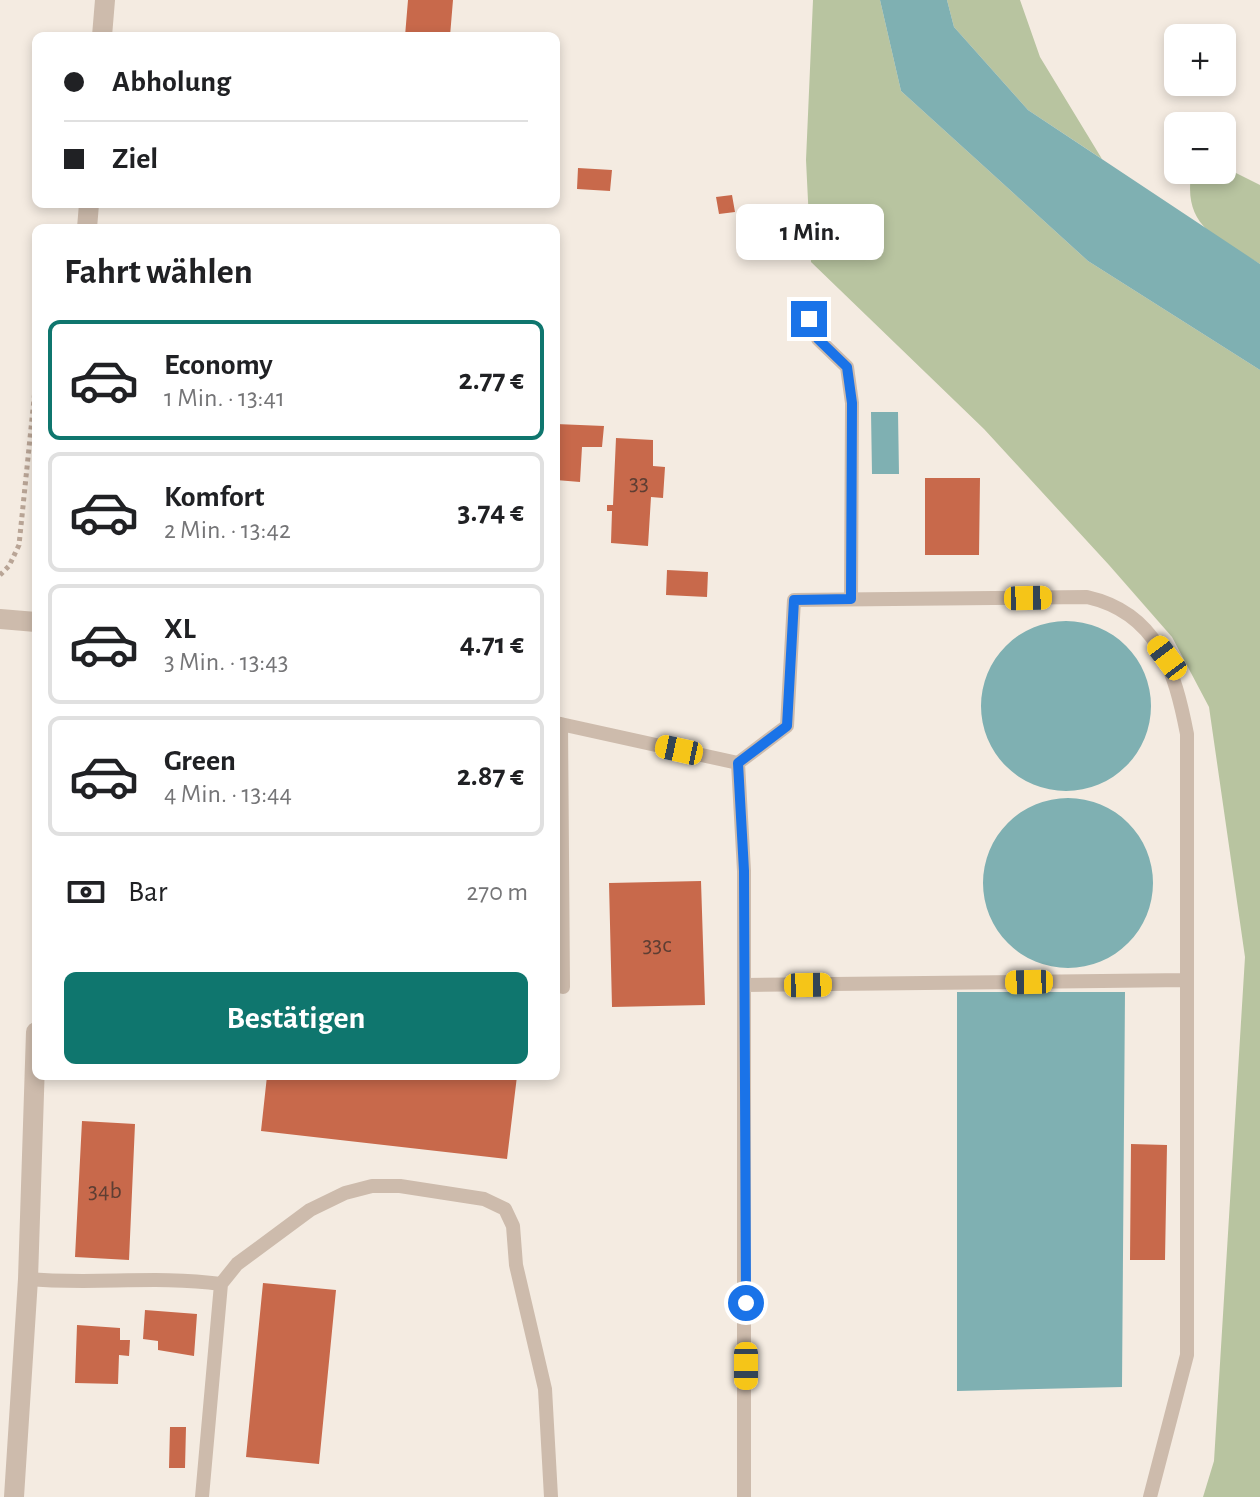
<!DOCTYPE html>
<html lang="de">
<head>
<meta charset="utf-8">
<style>
	:root { --surface:#fff; --page:#f6f6f6; --text:#202124; --muted:#757577; --line:#e0e0e0; --accent:#0f766e }
	body { margin:0; font-family:"Alegreya Sans",sans-serif; background:var(--page); color:var(--text); height:100vh; display:flex; flex-direction:column; font-size:30px; white-space:nowrap }
	* { box-sizing:border-box; margin:0 }
	p { font-size:26px; color:var(--muted) }
	.icon { flex:none; width:44px; height:44px; fill:none; stroke:currentColor; stroke-width:2; stroke-linecap:round; stroke-linejoin:round }
	.map { position:relative; flex:1; overflow:hidden }
	.panel { position:absolute; left:32px; top:224px; width:528px; height:856px; display:flex; flex-direction:column; background:var(--surface); border-radius:12px; box-shadow:0 4px 12px #0003 }
	.panel>* { flex:none }
	.hud { position:absolute; left:32px; top:32px; width:528px; height:176px; border-radius:12px; box-shadow:0 4px 12px #0003; display:grid; align-content:center; height:176px; padding:0 32px; background:var(--surface) }
	.buttons { position:absolute; left:1164px; top:24px; display:grid; gap:16px }
	.buttons a { display:grid; place-items:center; width:72px; height:72px; border-radius:12px; background:var(--surface); box-shadow:0 4px 12px #0003; font-size:40px }
	.end { position:absolute; width:36px; height:36px; margin:-18px; border:10px solid #1a73e8; background:#fff; box-shadow:0 0 0 4px #fff }
	.from { border-radius:50% }
	.bubble { position:absolute; height:56px; border-radius:12px; background:var(--surface); box-shadow:0 4px 12px #0003; font-size:26px; font-weight:700; line-height:56px; text-align:center }
	.car { position:absolute; width:24px; height:48px; margin:-24px -12px; border-radius:10px; box-shadow:0 0 6px 2px #0007; background:linear-gradient(#f5c518 24%,#345 0 40%,#f5c518 0 76%,#345 0 86%,#f5c518 0) }
	.hud b { display:flex; align-items:center; gap:28px; height:76px; font-size:30px }
	.hud b+b { border-top:2px solid var(--line) }
	.hud i { width:20px; height:20px; background:var(--text) }
	ul { padding:0; list-style:none }
	li { display:flex; align-items:center; gap:24px; height:120px; margin:0 16px 12px; padding:0 16px; border:4px solid var(--line); border-radius:12px }
	li div { flex:1 }
	li b { display:block; font-size:30px }
	li em { font-style:normal; font-weight:700 }
	li.on { border-color:var(--accent) }
	li>.icon { width:72px; height:72px; stroke-width:1.5 }
	h2 { padding:0 32px; font-size:36px; line-height:96px }
	.pay { display:flex; align-items:center; gap:20px; height:88px; padding:0 32px; font-size:30px }
	.pay p { margin-inline-start:auto }
	.cta { display:flex; gap:16px; margin-top:auto; padding:16px 32px }
	.cta a { flex:1; height:92px; border-radius:12px; background:var(--accent); color:#fff; font-size:32px; font-weight:700; line-height:92px; text-align:center }
	.map>svg:first-child { display:block }
	.green { fill:#b8c4a0 }
	.water { fill:#7fb0b2 }
	.building { fill:#c8694b }
	.lines { fill:none; stroke-linecap:round; stroke-linejoin:round }
	.path { stroke:#b9a596; stroke-width:5; stroke-dasharray:4 4; stroke-linecap:butt }
	.service { stroke:#cdbbac; stroke-width:14 }
	.minor { stroke:#cdbbac; stroke-width:20 }
	.tertiary { stroke:#cdbbac; stroke-width:20 }
	.route { stroke:#1a73e8; stroke-width:10 }
	.labels { text-anchor:middle; stroke-width:7; stroke-linejoin:round; paint-order:stroke }
	.number-label { font-size:24px; fill:#5e3e33 }
</style>
</head>
<body>
<div class="map">
<svg width="1260" height="1497" viewBox="0 0 1260 1497">
	<rect width="100%" height="100%" fill="#f4ebe1"/>
	<path class="green" d="M813,0H880L901,91L1088,261L1260,370V1497H1203L1214,1461L1245,957L1209,707L1172,637L1109,565L984,429L811,262L806,160Z
		M947,0H1020L1040,57L1102,159L1028,110L954,27Z
		M1222,166L1260,185V264C1218,239 1181,227 1192,170H1222Z"/>
	<path class="water" d="M880,0H947L954,27L1028,110L1260,264V370L1088,261L901,91Z
		M871,412H898L899,474H872Z
		M981 706a85 85 0 1 1 170 0a85 85 0 1 1-170 0Z
		M983 883a85 85 0 1 1 170 0a85 85 0 1 1-170 0Z
		M957,992H1125L1122,1387L957,1391Z"/>
	<path class="building" d="M408,0H453L450,36H405Z
		M578,168L612,170L610,191L577,189Z
		M732,195L735,212L719,214L716,197Z
		M556,424L604,426L602,447H582L580,482L556,480Z
		M616,438L653,440V466L665,467L663,498L651,497L648,546L611,543L612,511H607V505H613Z
		M925,478H980L979,555H925Z
		M667,570L708,572L707,597L666,595Z
		M701,881L705,1005L612,1007L609,883Z
		M267,1076H517L507,1159L261,1131Z
		M82,1121L135,1124L129,1260L75,1257Z
		M1131,1144L1167,1145L1165,1260H1130Z
		M263,1283L336,1290L319,1464L246,1457Z
		M145,1310L197,1314L194,1356L158,1350V1341L143,1339Z
		M77,1325L120,1328V1340H130L129,1356L119,1355L118,1384L75,1383Z
		M170,1427H186L185,1468H169Z"/>
	<g class="lines">
		<path class="path" d="M0,575L9,566L19,545L36,380"/>
		<path class="service" d="M809,319L818,339L847,367L852,403L851,599
			M556,723L738,763L744,871V1497
			M561,724L563,987
			M738,763L787,726L794,600L1087,597C1158,613 1175,672 1187,734V1355L1150,1497
			M745,985L1187,980
			M28,1279C92,1285 157,1275 221,1284L202,1497
			M221,1284L237,1264L310,1210L345,1193L372,1186H400L484,1199L505,1209L513,1226L516,1265L545,1389L551,1497"/>
		<path class="minor" d="M0,619L36,622"/>
		<path class="tertiary" d="M102,36L105,0
			M87,228L89,204
			M14,1497L28,1279L36,1032"/>
	</g>
	<g class="lines">
		<path class="route" d="M746,1303L744,871L738,763L787,726L794,600L851,599L852,403L847,367L818,339L809,319"/>
	</g>
	<g class="labels">
		<g class="number-label">
			<text x="639" y="490">33</text>
			<text x="657" y="952">33c</text>
			<text x="105" y="1198">34b</text>
		</g>
	</g>
</svg>
<div class="buttons">
<a>+</a>
<a>−</a>
</div>
<i class="end from" style="left:746px;top:1303px"></i>
<i class="end" style="left:809px;top:319px"></i>
<div class="bubble" style="left:736px;top:204px;width:148px">1 Min.</div>
<i class="car" style="left:1028px;top:598px;rotate:89deg"></i>
<i class="car" style="left:1167px;top:658px;rotate:323deg"></i>
<i class="car" style="left:679px;top:750px;rotate:282deg"></i>
<i class="car" style="left:1029px;top:982px;rotate:269deg"></i>
<i class="car" style="left:808px;top:985px;rotate:89deg"></i>
<i class="car" style="left:746px;top:1366px;rotate:180deg"></i>
<div class="hud">
<b><i class="from"></i>Abholung</b>
<b><i></i>Ziel</b>
</div>
<section class="panel">
<h2>Fahrt wählen</h2>
<ul>
<li class="on"><svg class="icon" aria-label="car" viewBox="0 0 24 24"><path d="M5 17H2v-5l4-1 3-4h7l3 4 3 1v5h-3M9 17h6M6 11h13"/><circle cx="7" cy="17" r="2"/><circle cx="17" cy="17" r="2"/></svg><div><b>Economy</b><p>1 Min. · 13:41</p></div><em>2.77 €</em></li>
<li><svg class="icon" aria-label="car" viewBox="0 0 24 24"><path d="M5 17H2v-5l4-1 3-4h7l3 4 3 1v5h-3M9 17h6M6 11h13"/><circle cx="7" cy="17" r="2"/><circle cx="17" cy="17" r="2"/></svg><div><b>Komfort</b><p>2 Min. · 13:42</p></div><em>3.74 €</em></li>
<li><svg class="icon" aria-label="car" viewBox="0 0 24 24"><path d="M5 17H2v-5l4-1 3-4h7l3 4 3 1v5h-3M9 17h6M6 11h13"/><circle cx="7" cy="17" r="2"/><circle cx="17" cy="17" r="2"/></svg><div><b>XL</b><p>3 Min. · 13:43</p></div><em>4.71 €</em></li>
<li><svg class="icon" aria-label="car" viewBox="0 0 24 24"><path d="M5 17H2v-5l4-1 3-4h7l3 4 3 1v5h-3M9 17h6M6 11h13"/><circle cx="7" cy="17" r="2"/><circle cx="17" cy="17" r="2"/></svg><div><b>Green</b><p>4 Min. · 13:44</p></div><em>2.87 €</em></li>
</ul>
<div class="pay"><svg class="icon" aria-label="cash" viewBox="0 0 24 24"><path d="M3 7h18v10H3z"/><circle cx="12" cy="12" r="2"/></svg>Bar<p>270 m</p></div>
<div class="cta"><a>Bestätigen</a></div>
</section>
</div>
</body>
</html>
